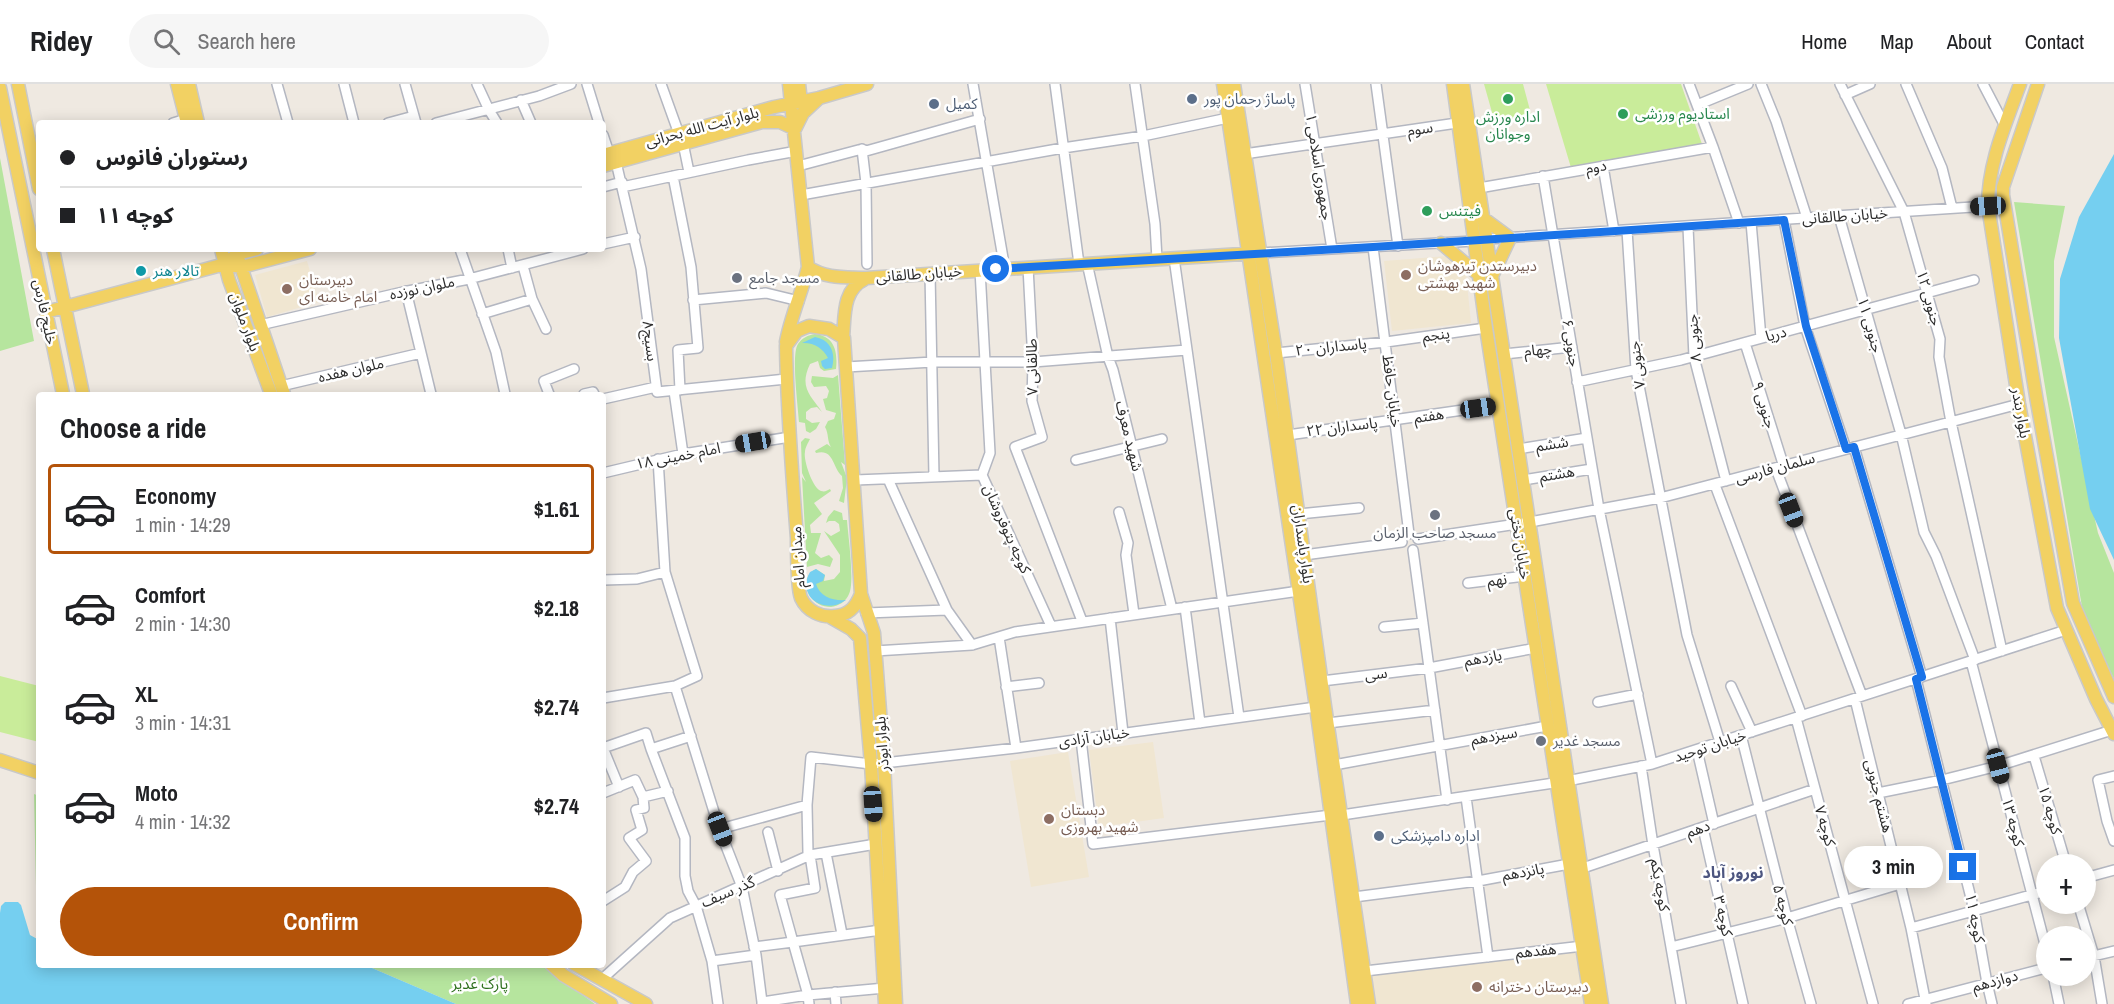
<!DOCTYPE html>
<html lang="en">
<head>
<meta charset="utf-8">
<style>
	:root { --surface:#fff; --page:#f6f6f6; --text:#202124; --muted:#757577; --line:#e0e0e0; --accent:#b45309 }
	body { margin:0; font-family:"Archivo Narrow","Noto Sans Arabic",sans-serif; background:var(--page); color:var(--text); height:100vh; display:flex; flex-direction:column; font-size:22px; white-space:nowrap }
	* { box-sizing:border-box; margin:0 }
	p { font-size:20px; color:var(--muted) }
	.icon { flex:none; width:33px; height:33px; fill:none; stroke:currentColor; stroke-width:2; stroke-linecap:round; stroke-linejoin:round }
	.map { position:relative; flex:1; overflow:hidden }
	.sheet { position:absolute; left:36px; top:308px; width:570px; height:576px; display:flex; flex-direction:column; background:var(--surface); border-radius:6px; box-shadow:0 3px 15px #0003 }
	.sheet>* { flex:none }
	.hud { position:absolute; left:36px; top:36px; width:570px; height:132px; border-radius:6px; box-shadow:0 3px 15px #0003; display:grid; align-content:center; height:132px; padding:0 24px; background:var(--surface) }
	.fabs { position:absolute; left:2036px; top:770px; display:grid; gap:12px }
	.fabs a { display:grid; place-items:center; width:60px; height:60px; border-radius:50%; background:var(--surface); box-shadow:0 3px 15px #0003; font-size:30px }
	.end { position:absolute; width:27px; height:27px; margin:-14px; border:8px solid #1a73e8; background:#fff; box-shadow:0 0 0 3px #fff }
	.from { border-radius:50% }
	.bubble { position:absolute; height:42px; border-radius:21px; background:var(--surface); box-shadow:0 3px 15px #0003; font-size:20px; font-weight:700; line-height:42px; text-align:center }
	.car { position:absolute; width:18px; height:36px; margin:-18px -9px; border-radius:8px; box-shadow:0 0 4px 2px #0007; background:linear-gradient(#222 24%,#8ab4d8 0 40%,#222 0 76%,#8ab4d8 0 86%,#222 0) }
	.hud b { display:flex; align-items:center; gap:21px; height:57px; font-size:22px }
	.hud b+b { border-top:2px solid var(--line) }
	.hud i { width:15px; height:15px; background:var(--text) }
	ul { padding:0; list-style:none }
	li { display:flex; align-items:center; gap:18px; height:90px; margin:0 12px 9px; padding:0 12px; border:3px solid transparent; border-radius:6px }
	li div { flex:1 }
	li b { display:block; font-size:22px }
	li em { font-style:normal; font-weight:700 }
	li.active { border-color:var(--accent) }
	li>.icon { width:54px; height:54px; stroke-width:1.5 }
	h2 { padding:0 24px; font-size:27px; line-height:72px }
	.primary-button { display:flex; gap:12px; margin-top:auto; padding:12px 24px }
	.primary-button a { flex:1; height:69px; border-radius:36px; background:var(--accent); color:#fff; font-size:24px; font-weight:700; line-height:69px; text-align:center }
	header { display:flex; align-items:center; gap:36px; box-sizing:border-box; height:84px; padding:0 30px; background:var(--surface); border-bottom:2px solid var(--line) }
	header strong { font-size:28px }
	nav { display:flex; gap:33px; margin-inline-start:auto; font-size:21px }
	.search { width:420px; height:54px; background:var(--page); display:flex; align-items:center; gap:15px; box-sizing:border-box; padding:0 21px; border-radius:33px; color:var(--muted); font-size:22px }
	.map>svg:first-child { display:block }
	.education { fill:#f0e6d1 }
	.green { fill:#b6e59e }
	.pitch { fill:#c9ec9a }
	.water { fill:#75cff0 }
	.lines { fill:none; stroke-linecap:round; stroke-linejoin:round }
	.minor-casing { stroke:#b4b7c1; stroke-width:12 }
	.major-casing { stroke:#c9c9c9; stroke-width:15 }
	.minor { stroke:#fff; stroke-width:9 }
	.major { stroke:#f2d163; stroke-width:12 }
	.route { stroke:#1a73e8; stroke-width:8 }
	.service-dot { fill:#5c6f8a; stroke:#fff; stroke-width:2 }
	.leisure-dot { fill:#2e9e5b; stroke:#fff; stroke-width:2 }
	.culture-dot { fill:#0f9aa8; stroke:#fff; stroke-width:2 }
	.education-dot { fill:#8d6e63; stroke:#fff; stroke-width:2 }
	.worship-dot { fill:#6b7280; stroke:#fff; stroke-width:2 }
	.labels { text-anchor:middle; stroke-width:5; stroke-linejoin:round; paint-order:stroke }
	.service-label { font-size:15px; fill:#4e5e75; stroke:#fff; text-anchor:start }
	.leisure-label { font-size:15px; fill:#27864d; stroke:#fff; text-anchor:start }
	.street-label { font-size:15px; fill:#2e2e2e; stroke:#fff }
	.education-label { font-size:15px; fill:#785e54; stroke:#fff; text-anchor:start }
	.culture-label { font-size:15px; fill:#0d838f; stroke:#fff; text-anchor:start }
	.worship-label { font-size:15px; fill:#5b616d; stroke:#fff; text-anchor:start }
	.park-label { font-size:15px; fill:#2c6e1b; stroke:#fff }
	.neighbourhood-label { font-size:16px; font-weight:bold; fill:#4d5680; stroke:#fff }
</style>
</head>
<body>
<header>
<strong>Ridey</strong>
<div class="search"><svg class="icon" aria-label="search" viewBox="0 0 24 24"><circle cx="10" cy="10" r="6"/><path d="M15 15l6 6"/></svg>Search here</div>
<nav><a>Home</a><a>Map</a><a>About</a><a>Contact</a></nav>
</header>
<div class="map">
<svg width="2114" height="920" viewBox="0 0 2114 920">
	<rect width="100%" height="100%" fill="#efe9e1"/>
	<path class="education" d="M1447,172L1466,189L1471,239L1392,247L1384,177Z
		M307,177L319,218L267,233L255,191Z
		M1153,658L1164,734L1099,743L1089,666Z
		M1068,668L1089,793L1031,803L1010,677Z
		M1577,866L1586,920H1374L1368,887Z"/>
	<path class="green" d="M0,74L34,257L0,267Z
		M2014,118L2065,122L2054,177V253L2098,449L2114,489V595L2083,529Z
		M815,250C834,252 838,267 836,285L824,287L820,284L818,277L810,280C799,303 810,311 822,328L817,323L811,324L806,328V335L812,339L820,338L816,345L810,349L806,347L805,339L799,338C798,322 791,270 798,260C802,254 808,251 815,250Z
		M838,291L845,381L841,378L847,394L844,419L839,417L843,404L842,392C832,383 834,364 816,369L815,367L827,360L831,363C827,357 829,350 825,343L828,337L834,335L836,329L826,326L823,315L827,314L829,307L826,302L814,303L811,298L812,292L833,294Z
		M805,354L810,355C808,359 805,364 805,368C803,376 813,405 821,407C825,408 826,407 830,405L831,407L814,419L822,430L810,441L811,449H821L815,469L821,474L829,471L833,475L830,483L818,480L807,483L802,393L806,398L802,389L801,358Z
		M834,426L842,429L843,436H847C848,451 855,498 849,510C846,518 838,522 831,523C822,523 815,519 811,513C804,503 805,490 816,485L825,491L824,497L834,495L840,488V471L824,447L831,452L840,447L839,440L835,437H829L826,439L828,433Z
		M34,710L39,712V802H36Z
		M365,881H541L595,920H456Z"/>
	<path class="pitch" d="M1484,0H1523L1531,30L1495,39Z
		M1546,0H1681L1702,60L1572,87Z
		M0,592L39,602V658L0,648Z"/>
	<path class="water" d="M2114,70V476L2090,425L2059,254L2060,195L2079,133Z
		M815,253C831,256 836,269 832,284L825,285L822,282L821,277L828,274C823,264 813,258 802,259Z
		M816,485L825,491L823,497L816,500C820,513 833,517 846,516C824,532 796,512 810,488Z
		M5,818H18L21,821L30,851L39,856V880L365,881L456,920H0V829L1,822Z"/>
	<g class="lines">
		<g class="minor-casing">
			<path id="minor" d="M277,0L288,39
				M344,0L354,39
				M405,0L416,39
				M477,0L489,26L497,39
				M587,0L599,39
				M661,0L679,50
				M973,0L1003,174
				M1055,0L1079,180
				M1135,0L1155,140L1157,175
				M1305,0L1332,165
				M1376,0L1398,162
				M1689,0L1713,63L1739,139
				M1761,0L1776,37L1807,134
				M1840,0L1904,128L1940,255L1939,273L1951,338L2002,567
				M1906,0L1942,84L1952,124
				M1983,0L2005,42
				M1845,11L1870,0
				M521,16L531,39
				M1697,21L1748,0
				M173,39L186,35
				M388,39L414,32
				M436,39L539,12L571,0
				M603,51L609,69
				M683,59L689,88
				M862,65L866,99L867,180
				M1244,70L1457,39
				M616,78L641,185L657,308L786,295
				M798,82L862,65L866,67L980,35
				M1603,82L1614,147
				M673,92L691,183L698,264L678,266L680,306
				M1543,92L1599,425L1652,680
				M603,103L622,98
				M622,103L748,76L797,67
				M1479,104L1713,63
				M801,111L1063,64L1143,52L1228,34
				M1839,132L1901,350L1924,448L1936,472L1975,576
				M1784,136L1805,242L1846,365
				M1751,138L1761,254
				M1688,143L1694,273L1726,397
				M1627,146L1636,286L1687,551L1720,658
				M1487,155L1988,122
				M603,160L635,153
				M1373,163L1409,450
				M460,165L496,268L505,310
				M508,165L512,184
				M1260,169L1474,157
				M1174,174L1239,633
				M1087,179L1108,273L1113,286L1172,525
				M523,182L532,215L546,245
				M1028,183L1033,278L1032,317L1042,353L1015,363L1082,537
				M980,186L990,369L982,391
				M930,189L934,393
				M406,207L431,310
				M693,216L766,209L799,217
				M482,230L532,215
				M260,241L403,208L469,195L583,165
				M1745,259L1784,383
				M1276,269L1386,258L1486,244
				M1504,270L1572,263
				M846,283L933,278H1033L1187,266
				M1577,298L1681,276L1974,196
				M281,302L421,269
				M674,307L683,370
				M549,310L544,297L574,285
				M584,310L593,308L594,310
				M603,315L656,303
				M1288,351L1498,321
				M1854,363L1922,593
				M1518,365L1587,354
				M658,375L665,488L697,592L675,602L719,744L742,803L756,871L762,918
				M1076,376L1162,355
				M1776,385L1862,612
				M603,389L683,370L790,353
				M888,395L947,526L972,561
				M855,396L982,391L1051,542
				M1523,396L1592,385
				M1715,401L1802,632
				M1119,428L1128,459L1126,471L1134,530
				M1299,430L1359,424
				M1418,455L1530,438L1660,414L2019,320
				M1413,466L1447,716
				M1304,471L1402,458
				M603,496L637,495L665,488
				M1468,499L1525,492
				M1185,523L1200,639
				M866,529L947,526
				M1110,534L1123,649
				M1384,543L1423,539
				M999,553L1016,664
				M875,567L972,561L1015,548L1299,507
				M1971,577L2046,864
				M1916,595L1974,826L1987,899L1992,920
				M1322,597L1429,584L1536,564
				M1731,602L1752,648
				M1006,603L1039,599
				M603,614L675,602
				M1855,615L1911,844L1926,920
				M1598,618L1638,610
				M1796,634L1873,920
				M1328,639L1435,626
				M1741,651L1787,834L1811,920
				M1081,655L1093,760L1331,731
				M603,664L646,649L651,665L691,652
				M603,664L619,703
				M651,665L685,754V792L688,807L696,822L712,877L718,920
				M1697,666L1714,740
				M2034,672L2066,780
				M1334,681L1547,642
				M1641,682L1653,761L1681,920
				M2114,692L2098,696L2107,737L2114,757
				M603,709L635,696L643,713L668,707
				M1878,709L1942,696L1998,682L2112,646
				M1466,713L1488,873
				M807,721L811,673L871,680L884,679L1016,664L1316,623
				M1342,731L1567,697L1652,680L2066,546
				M1703,744L1743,920
				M720,745L807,721L808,769L810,771L815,804L780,811L793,858L754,863
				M768,748L778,787
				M826,769L842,850
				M1580,785L1815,705
				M2085,794L2114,786
				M1354,813L1478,797L1569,780
				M603,817L625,803L633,788L646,777L629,754L642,746L636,726L644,724L643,713
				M2078,819L2094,872L2102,920
				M1911,844L2046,807
				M881,846L793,858L808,911L885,904
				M1671,863L1787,834L1900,800
				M2085,874L2114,867
				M712,877L756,871
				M1365,887L1583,862
				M2053,891L2059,920
				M601,896L670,834L810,771L876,760
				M835,908L836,920
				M762,920V918L808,911L809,920
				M1908,920L2046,884"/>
		</g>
		<g class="major-casing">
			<path id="major" d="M18,0L39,105
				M177,0L187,39
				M189,0L198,39
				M799,0L801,18
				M1223,0L1316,623L1357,920
				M1234,0L1276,269L1325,622L1369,920
				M1453,0L1486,244L1591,920
				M1463,0L1602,920
				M2020,0C2006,39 1988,79 1988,122L2019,320L2057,524L2096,615L2114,650
				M2038,0L2003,103V111L2037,318L2073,519L2114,613
				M0,4L63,310
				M795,45L803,29L818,15
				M603,71L774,23L819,14L867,0
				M603,82L762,38H780L795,45
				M1483,134L1510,154L1493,190
				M1441,159L1479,191
				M53,165L83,310
				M221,165L229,196L271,310
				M235,165L284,310
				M235,182L242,183L310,165
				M808,183C826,195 845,193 866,194L1257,169
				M46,228L225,180L237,170L257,165
				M809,242L829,245L844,254L861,510C856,523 849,531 835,532C821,534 807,527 801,514C797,504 797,467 797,454C792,390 787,326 786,262L797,247Z
				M843,254C845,232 842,206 865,195
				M786,258C791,232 802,208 808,183L789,0
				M861,510L874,549L884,679L896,920
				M830,533L851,545L860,554L871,680L885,920
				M0,676L39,689
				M551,880L563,891L611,920
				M574,880L646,920"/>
		</g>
		<use href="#minor" class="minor"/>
		<use href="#major" class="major"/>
	</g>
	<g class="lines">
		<path class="route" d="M996,185L1373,163L1784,136L1806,242L1846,365L1854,363L1922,593L1916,595L1963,783"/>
	</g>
	<g class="service-dot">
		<circle cx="1192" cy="15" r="6"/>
		<circle cx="934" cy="20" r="6"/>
		<circle cx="1379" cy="752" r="6"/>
	</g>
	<g class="leisure-dot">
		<circle cx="1508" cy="15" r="6"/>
		<circle cx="1623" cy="30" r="6"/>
		<circle cx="1427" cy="127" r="6"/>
	</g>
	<circle class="culture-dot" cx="141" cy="187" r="6"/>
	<g class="education-dot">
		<circle cx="1406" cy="191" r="6"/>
		<circle cx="287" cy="205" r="6"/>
		<circle cx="1049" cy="735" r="6"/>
		<circle cx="1477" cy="903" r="6"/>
	</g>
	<g class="worship-dot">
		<circle cx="737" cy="194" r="6"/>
		<circle cx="1435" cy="431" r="6"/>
		<circle cx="1541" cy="657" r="6"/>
	</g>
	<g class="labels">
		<g class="service-label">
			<text x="1204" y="20">پاساژ رحمان پور</text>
			<text x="946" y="25">کمیل</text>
			<text x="1391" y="757">اداره دامپزشکی</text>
		</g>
		<g class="leisure-label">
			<text x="1635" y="35">استادیوم ورزشی</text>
			<text x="1508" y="38" text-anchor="middle">اداره ورزش<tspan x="1508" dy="17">وجوانان</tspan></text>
			<text x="1439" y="132">فیتنس</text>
		</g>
		<g class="street-label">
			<text transform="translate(702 43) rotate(-15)" y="5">بلوار آیت الله بحرانی</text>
			<text transform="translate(1420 45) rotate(-9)" y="5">سوم</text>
			<text transform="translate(1319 83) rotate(81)" y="5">جمهوری اسلامی ۱</text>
			<text transform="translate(1596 83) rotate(-10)" y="5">دوم</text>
			<text transform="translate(1845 132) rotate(-4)" y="5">خیابان طالقانی</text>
			<text transform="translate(919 190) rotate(-4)" y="5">خیابان طالقانی</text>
			<text transform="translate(422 204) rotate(-12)" y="5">ملوان نوزده</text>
			<text transform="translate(1929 214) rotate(74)" y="5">۱۲ جنوبی</text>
			<text transform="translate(45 228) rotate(78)" y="5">خلیج فارس</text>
			<text transform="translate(245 238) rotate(70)" y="5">بلوار ملوان</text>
			<text transform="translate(1870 241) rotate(74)" y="5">۱۱ جنوبی</text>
			<text transform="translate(1776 250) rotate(-15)" y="5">دریا</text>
			<text transform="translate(1436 251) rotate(-8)" y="5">پنجم</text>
			<text transform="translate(1694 254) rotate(-95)" y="5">۸ جنوبی</text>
			<text transform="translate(650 257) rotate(83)" y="5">بسیج۸</text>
			<text transform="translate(1571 259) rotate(81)" y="5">۶ جنوبی</text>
			<text transform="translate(1331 263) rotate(-6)" y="5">پاسداران ۲۰</text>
			<text transform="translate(1538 266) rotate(-5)" y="5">چهام</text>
			<text transform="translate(1637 281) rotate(-97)" y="5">۷ جنوبی</text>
			<text transform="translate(1032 283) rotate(-91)" y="5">طالقانی ۷</text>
			<text transform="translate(351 286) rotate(-13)" y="5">ملوان هفده</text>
			<text transform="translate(1392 307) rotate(83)" y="5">خیابان حافظ</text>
			<text transform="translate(1764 321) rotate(73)" y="5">۹ جنوبی</text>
			<text transform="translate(2021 329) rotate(80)" y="5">بلوار بندر</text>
			<text transform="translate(1429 332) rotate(-8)" y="5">هفتم</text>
			<text transform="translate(1342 343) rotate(-7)" y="5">پاسداران ۲۲</text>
			<text transform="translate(1129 352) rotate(76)" y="5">شهید معرف</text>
			<text transform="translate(1552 360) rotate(-9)" y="5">ششم</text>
			<text transform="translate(678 372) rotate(-11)" y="5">امام خمینی ۱۸</text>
			<text transform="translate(1775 384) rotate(-15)" y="5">سلمان فارسی</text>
			<text transform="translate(1557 390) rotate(-9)" y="5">هشتم</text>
			<text transform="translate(1007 445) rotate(66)" y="5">کوچه پتوفروشان</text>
			<text transform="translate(1303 460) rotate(82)" y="5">بلوار پاسداران</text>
			<text transform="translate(1520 460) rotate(81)" y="5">خیابان تختی</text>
			<text transform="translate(798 473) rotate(-94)" y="5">میدان امام</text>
			<text transform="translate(1497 496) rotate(-7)" y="5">نهم</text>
			<text transform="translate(1483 574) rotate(-10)" y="5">یازدهم</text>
			<text transform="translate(1376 590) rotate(-7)" y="5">سی</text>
			<text transform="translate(1494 652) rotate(-10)" y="5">سیزدهم</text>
			<text transform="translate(1094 653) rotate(-8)" y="5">خیابان آزادی</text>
			<text transform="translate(882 660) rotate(-94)" y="5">بلوار ابوذر</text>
			<text transform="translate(1710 662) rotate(-18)" y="5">خیابان توحید</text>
			<text transform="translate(1879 712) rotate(76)" y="5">هشتم جنوبی</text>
			<text transform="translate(2050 726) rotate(74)" y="5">کوچه ۱۵</text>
			<text transform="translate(2013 738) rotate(75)" y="5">کوچه ۱۳</text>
			<text transform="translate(1825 742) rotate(74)" y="5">کوچه ۷</text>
			<text transform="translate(1698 745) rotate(-20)" y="5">دهم</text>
			<text transform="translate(1523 788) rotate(-10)" y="5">پانزدهم</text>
			<text transform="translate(1660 801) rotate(80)" y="5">کوچه یکم</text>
			<text transform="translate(728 808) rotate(-23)" y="5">گذر سیف</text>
			<text transform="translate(1783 821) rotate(75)" y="5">کوچه ۵</text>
			<text transform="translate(1723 832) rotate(77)" y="5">کوچه ۳</text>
			<text transform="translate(1975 834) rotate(79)" y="5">کوچه ۱۱</text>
			<text transform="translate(1536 867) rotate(-6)" y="5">هفدهم</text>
			<text transform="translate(1995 897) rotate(-15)" y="5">دوازدهم</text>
		</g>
		<g class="education-label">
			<text x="1418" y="187">دبیرستدن تیزهوشان<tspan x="1418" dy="17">شهید بهشتی</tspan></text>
			<text x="299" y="201">دبیرستان<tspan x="299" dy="17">امام خامنه ای</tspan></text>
			<text x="1061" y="731">دبستان<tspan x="1061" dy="17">شهید بهروزی</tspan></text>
			<text x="1489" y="908">دبیرستان دخترانه</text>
		</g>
		<g class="culture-label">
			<text x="153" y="192">تالار هنر</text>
		</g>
		<g class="worship-label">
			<text x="749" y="199">مسجد جامع</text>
			<text x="1435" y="454" text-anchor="middle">مسجد صاحب الزمان</text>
			<text x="1553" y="662">مسجد غدیر</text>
		</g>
		<g class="park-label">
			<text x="480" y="905">پارک غدیر</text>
		</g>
		<g class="neighbourhood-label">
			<text x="1733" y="794">نوروز آباد</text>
		</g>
	</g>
</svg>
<div class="fabs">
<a>+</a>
<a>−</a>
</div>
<i class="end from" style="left:996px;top:185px"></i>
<i class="end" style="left:1963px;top:783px"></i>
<div class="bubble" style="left:1844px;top:762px;width:99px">3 min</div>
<i class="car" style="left:1988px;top:122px;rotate:267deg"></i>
<i class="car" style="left:1478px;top:324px;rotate:82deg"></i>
<i class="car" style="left:753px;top:358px;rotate:261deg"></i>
<i class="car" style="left:1791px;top:426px;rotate:159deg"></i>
<i class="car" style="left:1998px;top:682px;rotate:165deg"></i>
<i class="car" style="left:873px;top:720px;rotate:176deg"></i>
<i class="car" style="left:720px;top:745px;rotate:159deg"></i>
<div class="hud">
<b><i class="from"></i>رستوران فانوس</b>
<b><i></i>کوچه ۱۱</b>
</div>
<section class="sheet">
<h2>Choose a ride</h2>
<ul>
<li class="active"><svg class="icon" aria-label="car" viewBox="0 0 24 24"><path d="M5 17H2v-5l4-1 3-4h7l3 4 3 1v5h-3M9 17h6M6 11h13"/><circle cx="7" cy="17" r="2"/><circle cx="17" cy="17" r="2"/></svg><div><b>Economy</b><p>1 min · 14:29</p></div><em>$1.61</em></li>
<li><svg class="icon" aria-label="car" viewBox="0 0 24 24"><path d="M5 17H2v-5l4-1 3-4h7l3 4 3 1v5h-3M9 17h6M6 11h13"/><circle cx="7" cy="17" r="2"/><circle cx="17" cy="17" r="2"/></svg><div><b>Comfort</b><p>2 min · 14:30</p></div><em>$2.18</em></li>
<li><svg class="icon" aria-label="car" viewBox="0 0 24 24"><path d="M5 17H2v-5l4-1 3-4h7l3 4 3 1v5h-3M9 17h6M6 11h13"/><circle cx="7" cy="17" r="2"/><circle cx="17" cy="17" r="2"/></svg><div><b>XL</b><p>3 min · 14:31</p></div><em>$2.74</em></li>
<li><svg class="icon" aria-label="car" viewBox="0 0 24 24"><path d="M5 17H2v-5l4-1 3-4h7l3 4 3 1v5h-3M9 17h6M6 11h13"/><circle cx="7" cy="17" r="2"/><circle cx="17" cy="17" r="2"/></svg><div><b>Moto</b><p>4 min · 14:32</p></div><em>$2.74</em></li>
</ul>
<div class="primary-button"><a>Confirm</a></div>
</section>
</div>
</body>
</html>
